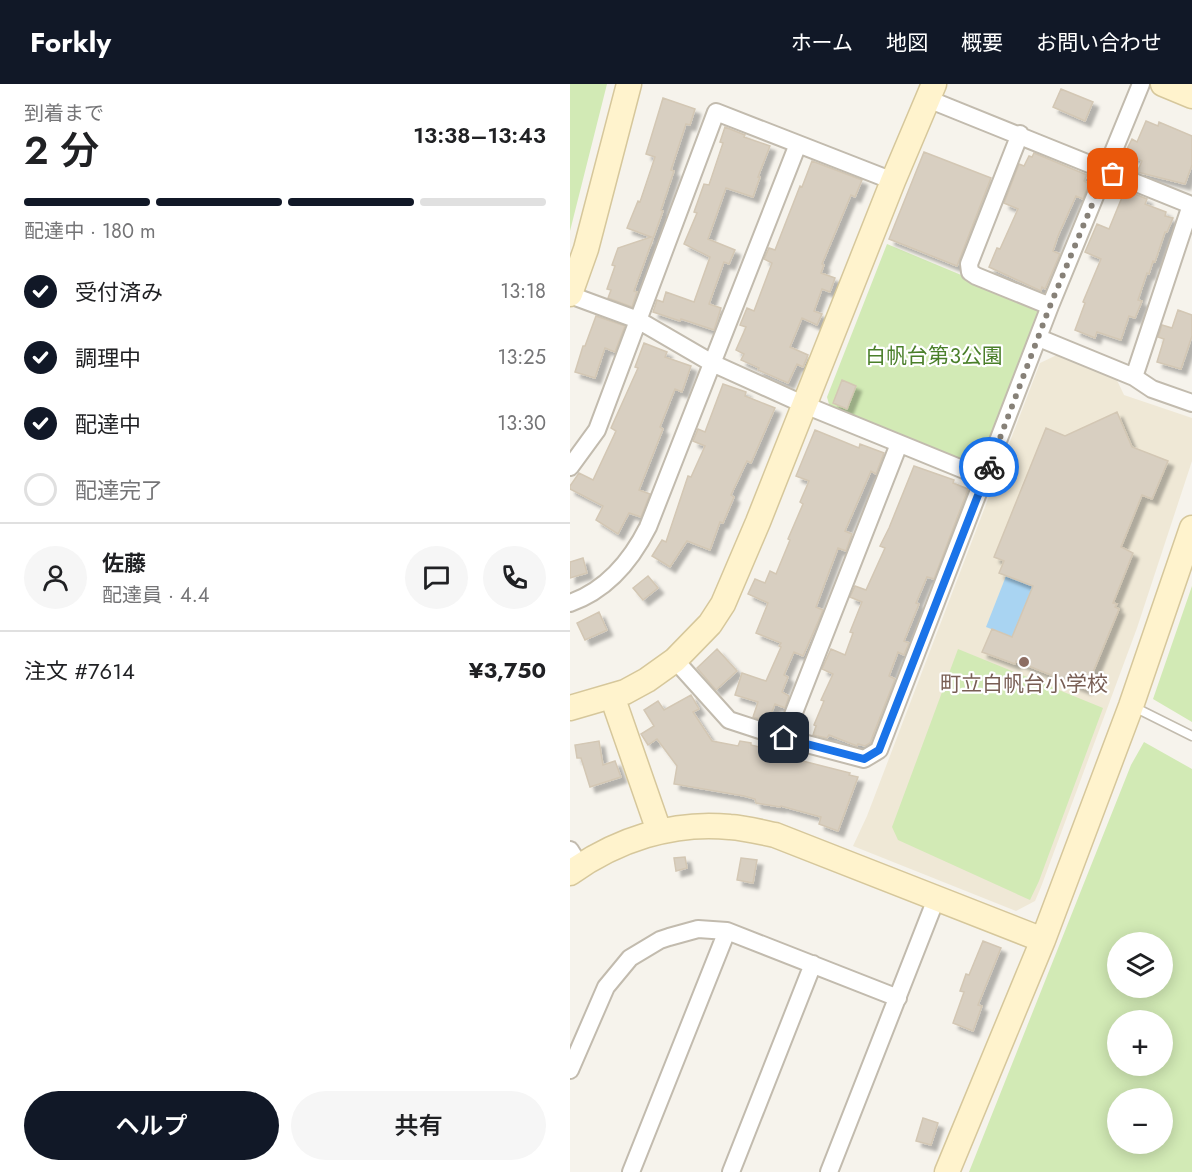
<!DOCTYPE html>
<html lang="ja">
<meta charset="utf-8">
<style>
:root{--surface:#fff;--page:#f6f6f6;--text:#202124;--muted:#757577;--line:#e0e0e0;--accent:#111827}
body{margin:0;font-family:Jost,"Noto Sans JP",sans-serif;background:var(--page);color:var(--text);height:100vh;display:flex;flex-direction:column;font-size:22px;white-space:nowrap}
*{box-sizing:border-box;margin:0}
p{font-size:20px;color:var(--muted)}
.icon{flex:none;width:33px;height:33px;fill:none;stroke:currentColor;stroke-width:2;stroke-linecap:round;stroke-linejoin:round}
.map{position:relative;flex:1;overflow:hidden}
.sheet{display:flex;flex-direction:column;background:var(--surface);width:570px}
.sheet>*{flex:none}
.tools{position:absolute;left:537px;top:848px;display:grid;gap:12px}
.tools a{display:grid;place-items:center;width:66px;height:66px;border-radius:50%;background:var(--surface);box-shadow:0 3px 15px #0003;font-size:30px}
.pin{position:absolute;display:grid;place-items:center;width:51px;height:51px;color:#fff;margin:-26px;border-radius:12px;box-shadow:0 3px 9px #0006}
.courier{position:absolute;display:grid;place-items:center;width:60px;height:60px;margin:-30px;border:4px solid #1a73e8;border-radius:50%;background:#fff;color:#222;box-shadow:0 2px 8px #0007}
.overview em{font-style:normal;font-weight:600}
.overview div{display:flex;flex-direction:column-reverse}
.overview{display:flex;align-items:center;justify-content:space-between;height:102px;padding:0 24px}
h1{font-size:39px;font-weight:600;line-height:45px}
.bar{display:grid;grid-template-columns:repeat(4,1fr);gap:9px 6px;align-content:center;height:72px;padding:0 24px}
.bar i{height:8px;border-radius:4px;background:var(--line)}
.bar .current{background:var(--accent)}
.bar p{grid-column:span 4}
.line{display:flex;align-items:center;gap:15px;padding:0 24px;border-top:2px solid var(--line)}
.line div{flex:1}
.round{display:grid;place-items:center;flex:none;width:63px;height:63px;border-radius:32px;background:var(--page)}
ol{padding:0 24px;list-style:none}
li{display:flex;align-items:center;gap:18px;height:66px}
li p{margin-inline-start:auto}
li .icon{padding:6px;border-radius:50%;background:var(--accent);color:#fff;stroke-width:4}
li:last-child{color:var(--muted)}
li i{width:33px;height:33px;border:3px solid var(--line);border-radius:50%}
.button{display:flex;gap:12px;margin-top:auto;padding:12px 24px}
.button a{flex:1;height:69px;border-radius:36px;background:var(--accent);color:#fff;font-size:24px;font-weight:600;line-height:69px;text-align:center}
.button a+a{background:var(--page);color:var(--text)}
header{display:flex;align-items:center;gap:36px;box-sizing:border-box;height:84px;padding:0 30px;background:var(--accent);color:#fff}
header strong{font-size:28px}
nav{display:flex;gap:33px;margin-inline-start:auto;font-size:21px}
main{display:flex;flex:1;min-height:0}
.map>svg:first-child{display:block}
</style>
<header>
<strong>Forkly</strong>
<nav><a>ホーム</a><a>地図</a><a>概要</a><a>お問い合わせ</a></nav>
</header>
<main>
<section class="sheet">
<div class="overview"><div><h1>2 分</h1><p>到着まで</p></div><em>13:38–13:43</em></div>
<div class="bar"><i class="current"></i><i class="current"></i><i class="current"></i><i></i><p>配達中 · 180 m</p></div>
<ol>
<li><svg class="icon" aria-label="check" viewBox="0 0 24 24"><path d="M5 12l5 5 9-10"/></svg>受付済み<p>13:18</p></li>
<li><svg class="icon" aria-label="check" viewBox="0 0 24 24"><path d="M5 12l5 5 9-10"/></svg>調理中<p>13:25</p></li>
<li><svg class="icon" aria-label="check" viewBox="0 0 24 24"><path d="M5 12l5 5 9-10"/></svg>配達中<p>13:30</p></li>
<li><i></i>配達完了</li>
</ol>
<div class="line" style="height:108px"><a class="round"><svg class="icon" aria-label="person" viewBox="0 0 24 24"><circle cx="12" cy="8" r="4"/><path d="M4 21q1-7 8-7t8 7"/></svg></a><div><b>佐藤</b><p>配達員 · 4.4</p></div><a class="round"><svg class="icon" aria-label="chat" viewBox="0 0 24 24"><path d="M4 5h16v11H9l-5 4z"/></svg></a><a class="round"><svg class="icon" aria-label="phone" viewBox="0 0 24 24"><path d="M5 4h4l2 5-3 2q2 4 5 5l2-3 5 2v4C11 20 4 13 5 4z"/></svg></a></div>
<div class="line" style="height:78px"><div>注文 #7614</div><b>¥3,750</b></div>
<div class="button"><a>ヘルプ</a><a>共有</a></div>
</section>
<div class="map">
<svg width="622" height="1088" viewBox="0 0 622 1088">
<defs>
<filter id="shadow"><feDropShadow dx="5.5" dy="5.5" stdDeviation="1.5" flood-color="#0004"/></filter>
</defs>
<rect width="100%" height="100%" fill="#f6f3ec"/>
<!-- education -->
<path fill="#efe8d6" d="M489,270L545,292L554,311L622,334V377L567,544L471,803L465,817L446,827L283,762L297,732L470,279Z"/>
<!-- green -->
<path fill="#d2eab5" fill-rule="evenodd" d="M0,0H37L0,147Z
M317,160L468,223L472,232L414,381L407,384L260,324L257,313Z
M622,502V638L583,615Z
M388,565L533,624L469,797L460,816L328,756L322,743Z
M574,658L622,685V1088H399L561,681ZM548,858H592V903H548ZM548,936H592V981H548ZM548,1014H592V1059H548Z"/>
<!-- water -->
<path fill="#a9d4f2" d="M436,492L463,503L442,553L416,543Z"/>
<!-- building -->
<path fill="#d8cfc1" stroke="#d3c7b4" stroke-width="1.5" filter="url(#shadow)" d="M491,5L523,18L515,37L483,23Z
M93,14L125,25L120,41L116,40L101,86L104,87L91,126L93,127L64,207L67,208L62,223L38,214L41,206L37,205L45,182L42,181L48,164L81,153L57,144L68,117L70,118L85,73L76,70Z
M576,37L588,42L589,38L622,52V81L615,100L567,88L572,77L555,69L562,55L567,58Z
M155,43L175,51L174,53L200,62L188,93H190L183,113L156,104L138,155L165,166L159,180L154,178L139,220L151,224L144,246L111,235L110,237L83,228L87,216L93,218L96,208L124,218L140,173L114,160L127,129L124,128L134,100L139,101L153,59L150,58Z
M354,68L421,94L387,182L319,155Z
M464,69L517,91L514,97L519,100L513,115L506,112L488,152L483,167L490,170L475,205L472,203L471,207L419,183L427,164L430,165L448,125L434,119L449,80L454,82L459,72L462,73Z
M242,77L292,96L285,113L281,111L252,180L254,181L251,189L265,194L260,208L252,205L244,227L252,230L247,241L232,234L220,263L238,271L233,283L227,280L218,299L188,286L189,284L171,276L174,270L166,266L176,243L170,241L177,224L184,227L202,179L194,175L199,164L205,166L230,102L232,103Z
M555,106L577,115L575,120L596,128L595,132L603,134L597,148H595L585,178L583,177L579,190L577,189L568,216L572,217L565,234L559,232L551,256L527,248L525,254L505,246L515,219L513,218L531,175L515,168L527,140L539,145Z
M608,226L622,231V252L611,285L587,278L594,255L588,253L592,241L602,244Z
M26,232L55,242L45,268L35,264L25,294L5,288L13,262H15Z
M74,259L97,268L95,273L121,282L112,308L105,305L90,343L93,345L69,406L80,410L71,433L59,429L48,450L26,436L33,422L0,405V402L9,389L23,396L46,347L41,344L68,284L65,283Z
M272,296L286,302L277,325L263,319Z
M153,300L176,308L175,312L205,324L181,379L177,377L161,411L164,413L153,439L150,438L140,466L117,457L100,483L82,472L92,456L96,458L118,392L121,393L135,362L123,357L128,345L135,348Z
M547,328L562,363L598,377L582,415L572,411L551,463L563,469L543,519L547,520L545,523L549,525L516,605L446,577L445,580L412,568L422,545L442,553L463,502L429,489L434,477L424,473L476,344L495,352Z
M245,346L289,364L290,360L314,369L306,390L301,387L275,447L282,450L276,467L268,464L246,523L253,526L248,538L233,572L224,568L214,591L218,593L212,608L219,612L215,624L205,620L198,638L183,633L188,618L165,611L172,589L196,597L211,563L209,562L211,559L186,549L198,519L178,510L185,495L195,499L200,487L206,490L220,456L218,455L233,420L230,418L239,397L226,392Z
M344,382L384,396L383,399L398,405L364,495L357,493L346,519L349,520L334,557L339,559L334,571L328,568L319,592L325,595L300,659L295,662L288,660L287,662L259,651L257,654L243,651L246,642L244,641L254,617L251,616L263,590L252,585L261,565L275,571L283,549L280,548L292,518L280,513L285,502L296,506L315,464L310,462L319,444Z
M13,474L17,489L0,494V478Z
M78,492L88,504L73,516L63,504Z
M29,528L37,546L15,556L7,539Z
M147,565L167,587L146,606L127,584Z
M121,611L129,625L123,628L142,657L168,662L170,657L181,659V661L213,669V672L280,689L279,691L288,693L268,747L249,740L251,733L211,722L210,723L186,719L185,715L174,712L104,700L107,682L87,655L78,661L71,650L84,642L74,626L88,617L94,626Z
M29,657L33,681L45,677L51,693L20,703L11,674H7L5,661Z
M115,773L117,784L106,787L104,774Z
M171,774L187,776L183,799L167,796Z
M413,857L431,864L408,921L412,922L403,947L383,939L394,908L390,907L396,890L399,891Z
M353,1034L368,1039L361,1061L346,1057Z"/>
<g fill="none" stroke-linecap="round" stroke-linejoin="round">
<!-- lane casing -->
<g stroke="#c2bbae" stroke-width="11">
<path id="lane" d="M562,622L622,652"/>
</g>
<!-- street casing -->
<g stroke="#c2bbae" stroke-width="20">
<path id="street" d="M358,15L621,121L564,293
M450,50L399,180L400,188L406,192L480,222
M0,211L68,236L142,279L235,321L414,394
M469,254L564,293L582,305L622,319
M0,383L27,346L146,28L323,97
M0,519C37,506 61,477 78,443L228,60
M105,576L159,636L214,654L294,675L309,666L480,222L571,0
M214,654L329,360
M0,766L10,782
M0,986L36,903L60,874L90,856L99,853L128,845L157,847L328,914
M61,1088L157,847
M161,1088L243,880
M259,1088L366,815"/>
</g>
<!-- secondary casing -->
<g stroke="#d6c79b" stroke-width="27">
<path id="secondary" d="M593,0L622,12
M0,210L16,165L59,0
M42,612L89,747
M0,624L55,608L77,596L105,576L140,540L153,520L188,438L323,97L364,0
M0,789C46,756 103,737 160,743C175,744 190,748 205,751L473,856
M377,1088L473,856L561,622L622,444"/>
</g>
<!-- lane -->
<use href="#lane" stroke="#fff" stroke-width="8"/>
<!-- street -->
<use href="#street" stroke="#fff" stroke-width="16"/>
<!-- secondary -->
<use href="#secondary" stroke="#fff3cd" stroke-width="24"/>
</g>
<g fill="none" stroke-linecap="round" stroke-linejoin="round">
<!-- done -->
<path stroke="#878178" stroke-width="6" stroke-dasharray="0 10.8" d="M419,383L480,222L536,87L543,90"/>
<!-- route -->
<path stroke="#1a73e8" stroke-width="8" d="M214,654L294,675L309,666L419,383"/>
</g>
<!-- markers -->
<circle fill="#8d6e63" stroke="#fff" stroke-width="2" cx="454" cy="578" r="6"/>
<g text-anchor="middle" stroke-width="4.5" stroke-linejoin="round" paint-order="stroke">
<!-- park labels -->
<g font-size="21" fill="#4a7f2a" stroke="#fff">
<text x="364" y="279">白帆台第３公園</text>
</g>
<!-- education labels -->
<g font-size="21" fill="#785e54" stroke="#fff">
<text x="454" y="607">町立白帆台小学校</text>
</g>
</g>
</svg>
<div class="tools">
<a><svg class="icon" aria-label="layers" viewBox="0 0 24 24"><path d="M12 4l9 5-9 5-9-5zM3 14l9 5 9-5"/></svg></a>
<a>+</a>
<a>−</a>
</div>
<div class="pin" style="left:543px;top:90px;background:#ea580c"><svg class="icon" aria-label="bag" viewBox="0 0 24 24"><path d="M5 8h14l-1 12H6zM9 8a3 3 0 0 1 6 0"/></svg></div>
<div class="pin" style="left:214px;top:654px;background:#1f2937"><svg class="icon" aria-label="home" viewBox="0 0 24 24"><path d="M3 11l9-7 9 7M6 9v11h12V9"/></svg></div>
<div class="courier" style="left:419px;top:383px"><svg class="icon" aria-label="bike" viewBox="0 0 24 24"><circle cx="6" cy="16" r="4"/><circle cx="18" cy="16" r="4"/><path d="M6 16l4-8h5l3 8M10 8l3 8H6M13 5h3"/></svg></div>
</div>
</main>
